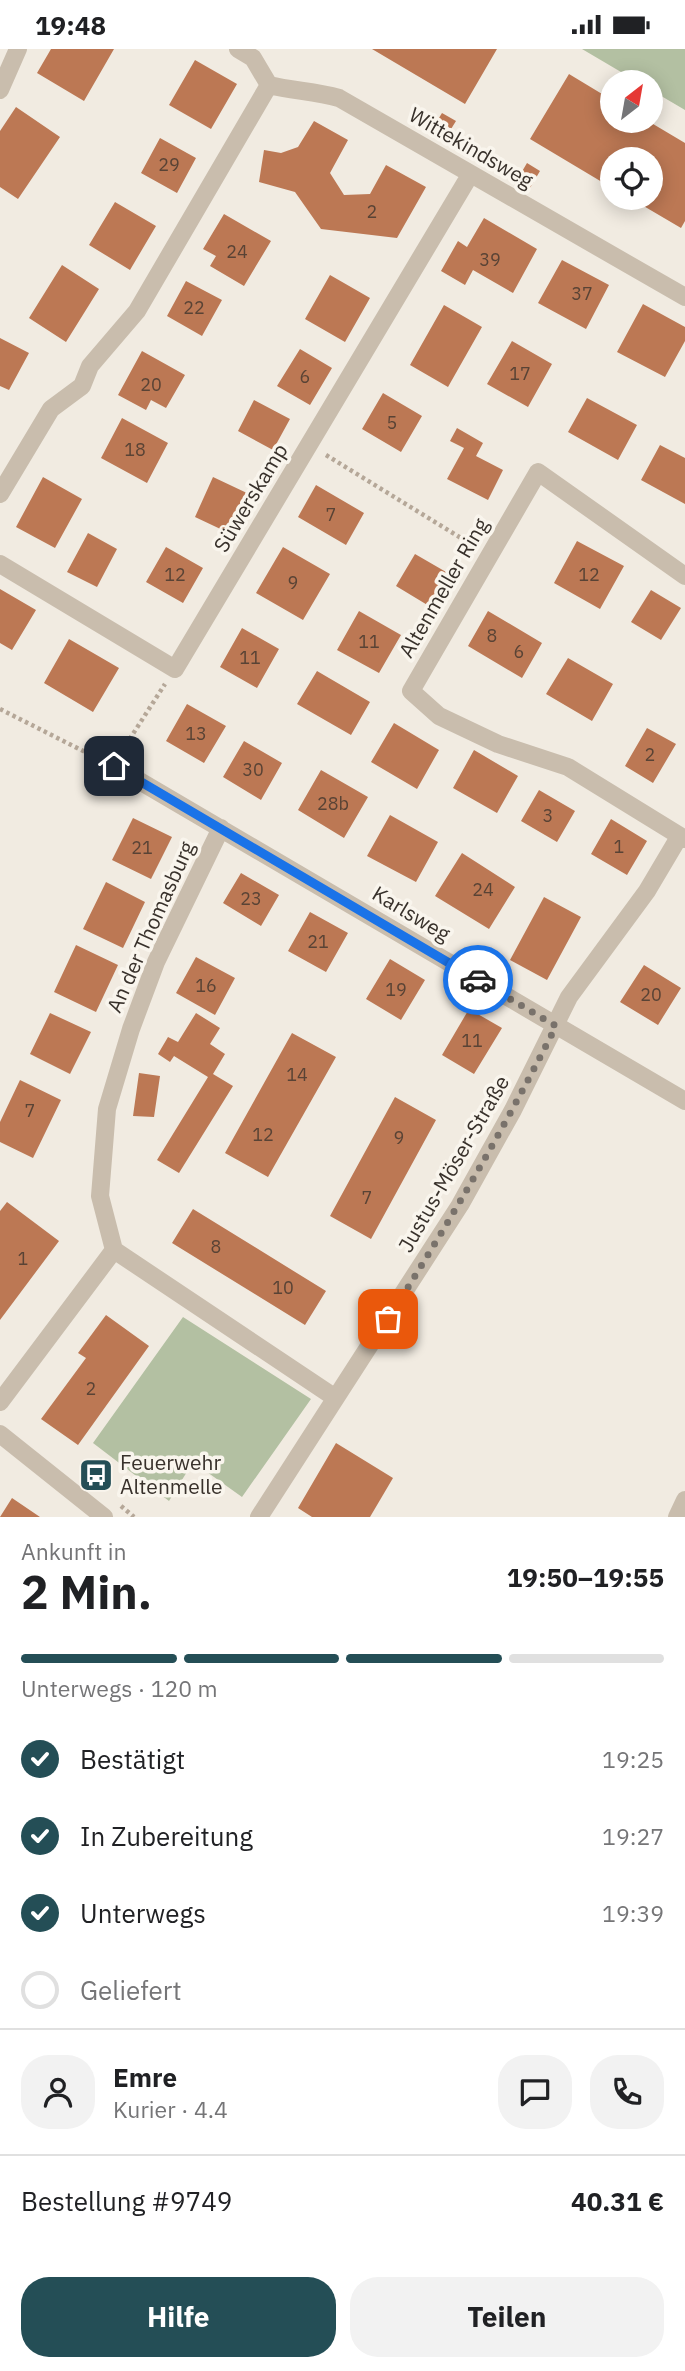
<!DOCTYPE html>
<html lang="de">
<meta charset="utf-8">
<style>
:root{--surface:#fff;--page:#f2f2f2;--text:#202124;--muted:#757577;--line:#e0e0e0;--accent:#244e56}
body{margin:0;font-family:"IBM Plex Sans",sans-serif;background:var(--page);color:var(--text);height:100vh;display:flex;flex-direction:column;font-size:26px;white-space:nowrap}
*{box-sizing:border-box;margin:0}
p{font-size:23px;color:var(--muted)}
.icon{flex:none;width:38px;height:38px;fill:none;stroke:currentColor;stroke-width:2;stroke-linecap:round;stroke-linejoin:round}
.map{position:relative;height:1468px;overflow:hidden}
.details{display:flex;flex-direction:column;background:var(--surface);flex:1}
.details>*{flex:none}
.needle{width:46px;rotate:31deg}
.tools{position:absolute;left:600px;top:21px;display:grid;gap:14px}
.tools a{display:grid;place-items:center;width:63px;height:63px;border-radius:50%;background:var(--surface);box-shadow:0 4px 18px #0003;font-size:35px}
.pin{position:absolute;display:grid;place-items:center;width:60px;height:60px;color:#fff;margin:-30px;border-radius:14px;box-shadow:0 4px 10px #0006}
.courier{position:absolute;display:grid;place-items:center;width:70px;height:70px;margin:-35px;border:5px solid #1a73e8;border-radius:50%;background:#fff;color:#222;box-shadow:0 2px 9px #0007}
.head em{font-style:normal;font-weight:800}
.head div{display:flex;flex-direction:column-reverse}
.head{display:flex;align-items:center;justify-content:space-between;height:119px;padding:0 21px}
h1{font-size:46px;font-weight:800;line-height:52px}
.bar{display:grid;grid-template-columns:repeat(4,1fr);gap:10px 7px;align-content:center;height:84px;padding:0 21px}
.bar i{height:9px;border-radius:5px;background:var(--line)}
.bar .active{background:var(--accent)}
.bar p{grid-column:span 4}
.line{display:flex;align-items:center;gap:18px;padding:0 21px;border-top:2px solid var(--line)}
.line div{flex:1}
.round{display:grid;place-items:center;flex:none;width:74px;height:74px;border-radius:28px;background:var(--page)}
ol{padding:0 21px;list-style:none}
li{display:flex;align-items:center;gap:21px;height:77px}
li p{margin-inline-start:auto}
li .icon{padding:7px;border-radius:50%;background:var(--accent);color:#fff;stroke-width:4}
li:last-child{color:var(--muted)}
li i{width:38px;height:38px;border:4px solid var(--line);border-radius:50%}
.action{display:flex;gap:14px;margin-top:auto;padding:14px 21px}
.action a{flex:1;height:80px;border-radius:28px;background:var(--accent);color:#fff;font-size:28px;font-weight:800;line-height:80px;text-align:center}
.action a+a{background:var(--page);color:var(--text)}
.status{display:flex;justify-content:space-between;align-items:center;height:49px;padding:0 35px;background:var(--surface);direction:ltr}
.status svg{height:19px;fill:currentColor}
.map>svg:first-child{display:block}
</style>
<div class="status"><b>19:48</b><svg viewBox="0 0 49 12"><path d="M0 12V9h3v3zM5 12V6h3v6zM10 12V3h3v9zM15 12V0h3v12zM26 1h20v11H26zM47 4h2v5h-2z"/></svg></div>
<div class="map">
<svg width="685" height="1468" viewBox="0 0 685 1468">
<rect width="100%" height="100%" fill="#f1ebe1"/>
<!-- green -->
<path fill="#b3c0a2" d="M582,0H685V61L651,41V33H638Z
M183,1268L311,1350L242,1448L193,1413L169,1452L93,1394Z"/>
<!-- building -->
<path fill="#bc7854" d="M51,0H114L84,52L37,24Z
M372,0H497L465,55Z
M195,11L237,35L211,80L169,56Z
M569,25L612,51V72H648L685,94V172L681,179L630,149H651V110H612V139L530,90Z
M16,58L60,88L18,150L0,138V82Z
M442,64L456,72L443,93L429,85Z
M314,72L348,91L330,124L344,146L370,145L386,116L426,138L397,189L321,180L295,143L259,133L264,101L281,104L298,98Z
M160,89L196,109L177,144L141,124Z
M527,114L540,122L527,144L514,136Z
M115,153L156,177L130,221L89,196Z
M224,165L271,192L244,237L210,217L216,207L203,200Z
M484,169L537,200L513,244L473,221L465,236L441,222L458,192L467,198Z
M562,211L609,236L586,280L538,254Z
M62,216L99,240L66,293L29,269Z
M330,226L370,249L345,293L305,270Z
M186,232L222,251L202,287L167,267Z
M643,255L685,278V292L665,328L617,303Z
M444,256L482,278L448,338L410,316Z
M0,289L29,304L9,341L0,337Z
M512,292L552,315L528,358L487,335Z
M300,300L332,319L310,356L277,337Z
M142,302L185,326L166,359L151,351L146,361L118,346Z
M383,344L422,367L401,403L362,380Z
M587,349L637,376L618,411L568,383Z
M254,351L290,370L273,401L238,382Z
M122,369L168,394L147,434L101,409Z
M457,379L483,394L476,407L503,421L488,451L447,430L464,399L450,392Z
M660,396L685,409V455L641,431Z
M43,428L82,450L55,499L16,478Z
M213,428L249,445L231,485L195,468Z
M316,436L364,464L346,496L298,468Z
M88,484L117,500L97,538L67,523Z
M577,492L624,517L600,560L554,534Z
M166,498L203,519L183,554L146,533Z
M283,498L330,525L303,571L256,544Z
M415,505L453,527L434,560L396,537Z
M0,540L36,561L12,601L0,594Z
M651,541L681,559L661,591L631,573Z
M359,562L401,586L379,624L337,601Z
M488,562L542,594L522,629L468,597Z
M242,579L279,600L257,639L220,618Z
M69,590L119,619L93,663L44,634Z
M568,609L613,635L592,672L546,645Z
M317,622L370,653L351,686L297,655Z
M187,655L226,677L204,714L166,692Z
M394,674L439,701L417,740L371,713Z
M647,679L676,695L653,734L625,717Z
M244,692L282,714L261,751L223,728Z
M474,701L518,727L497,764L453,739Z
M321,721L368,748L344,789L298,761Z
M539,741L575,762L557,793L521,772Z
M390,766L438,793L416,833L367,807Z
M133,769L172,788L151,830L112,811Z
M611,770L647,792L627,826L591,805Z
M462,804L515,838L489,880L435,847Z
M241,824L279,846L261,877L223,854Z
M106,833L145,853L123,899L83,880Z
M544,848L581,868L547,931L510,911Z
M310,863L348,884L326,923L288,902Z
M76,896L118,916L96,963L54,943Z
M196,908L235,929L215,966L176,944Z
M390,910L425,931L401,971L366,950Z
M644,916L681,939L658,976L620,953Z
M469,960L502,979L474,1025L442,1006Z
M50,964L91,983L70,1025L30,1005Z
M196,964L220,979L210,995L225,1005L213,1025L233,1037L179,1124L157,1111L208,1028L174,1007L170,1013L158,1005L168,988L178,993Z
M292,984L336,1008L268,1128L225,1104Z
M139,1024L160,1027L154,1068L133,1067Z
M20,1031L61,1051L33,1109L0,1093V1073Z
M395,1048L436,1071L371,1190L330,1167Z
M7,1153L59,1192L0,1271V1162Z
M193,1160L326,1242L305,1276L172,1194Z
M106,1266L149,1297L78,1396L41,1370L86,1309L78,1304Z
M336,1394L393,1429L370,1468H312L298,1459Z
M12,1449L40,1468H0Z"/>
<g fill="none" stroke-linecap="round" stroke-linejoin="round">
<!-- path -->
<path stroke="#b5a798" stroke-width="4.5" stroke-dasharray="3.5 3.5" stroke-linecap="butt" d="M326,406L474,497
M0,660L97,709
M122,702L165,635
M121,1457L134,1468"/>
<!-- minor -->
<path stroke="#c9bdad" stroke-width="18" d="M238,0L253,9L269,36C293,42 315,42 339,49L685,248
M0,41L18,0
M0,445L51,360L82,337L90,317L137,262L269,36
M0,515L175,620L470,126
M685,527L538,423L411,642L439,667L498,695L568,718L685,790
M114,717L685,1052
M114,1201L334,1348
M0,1353L114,1201L100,1147L107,1060L131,980L156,913L221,779
M0,1385L104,1468
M259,1468L460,1156L513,1061L569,948L647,842L679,788
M677,1468L685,1451"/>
</g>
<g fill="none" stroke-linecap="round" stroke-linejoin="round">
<!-- done -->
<path stroke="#79726b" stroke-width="7" stroke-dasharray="0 12.6" d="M388,1270C449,1174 505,1078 556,977L478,931"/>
<!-- route -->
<path stroke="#1a73e8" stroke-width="9" d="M114,717L478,931"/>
</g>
<!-- icons -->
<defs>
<g id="bus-square" transform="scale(1.75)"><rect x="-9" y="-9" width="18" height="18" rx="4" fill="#244e56" stroke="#f9f5ed"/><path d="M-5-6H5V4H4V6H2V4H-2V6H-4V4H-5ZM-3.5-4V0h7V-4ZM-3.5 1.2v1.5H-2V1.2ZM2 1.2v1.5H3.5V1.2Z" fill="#fff"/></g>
</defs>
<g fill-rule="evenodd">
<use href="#bus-square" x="96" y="1426"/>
</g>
<g text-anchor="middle" stroke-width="7" stroke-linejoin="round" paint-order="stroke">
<!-- number labels -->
<g font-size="18" fill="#594335">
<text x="169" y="122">29</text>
<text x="372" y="169">2</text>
<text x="237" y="209">24</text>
<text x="490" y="217">39</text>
<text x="582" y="251">37</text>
<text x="194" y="265">22</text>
<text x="520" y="331">17</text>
<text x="305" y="334">6</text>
<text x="151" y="342">20</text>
<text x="392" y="380">5</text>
<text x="135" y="407">18</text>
<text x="331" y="472">7</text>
<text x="175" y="532">12</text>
<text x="589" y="532">12</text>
<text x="293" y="540">9</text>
<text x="492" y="593">8</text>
<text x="369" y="599">11</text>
<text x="519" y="609">6</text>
<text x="250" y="615">11</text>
<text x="196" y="691">13</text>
<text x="650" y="712">2</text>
<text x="253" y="727">30</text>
<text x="333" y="761">28b</text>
<text x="548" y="773">3</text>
<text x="619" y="804">1</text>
<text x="142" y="805">21</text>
<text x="483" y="847">24</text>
<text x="251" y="856">23</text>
<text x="318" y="899">21</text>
<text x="206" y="943">16</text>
<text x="396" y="947">19</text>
<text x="651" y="952">20</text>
<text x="472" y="998">11</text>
<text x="297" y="1032">14</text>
<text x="30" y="1068">7</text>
<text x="263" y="1092">12</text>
<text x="399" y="1095">9</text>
<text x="367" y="1155">7</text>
<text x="216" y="1204">8</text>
<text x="23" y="1216">1</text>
<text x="283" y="1245">10</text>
<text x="91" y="1346">2</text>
</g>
<!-- street labels -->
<g font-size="21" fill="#38312b" stroke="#f9f5ed">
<text transform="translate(471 99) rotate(30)" y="7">Wittekindsweg</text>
<text transform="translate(251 449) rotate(-59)" y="7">Süwerskamp</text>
<text transform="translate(444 539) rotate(-60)" y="7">Altenmeller Ring</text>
<text transform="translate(411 865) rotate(31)" y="7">Karlsweg</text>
<text transform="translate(151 878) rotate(-66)" y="7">An der Thomasburg</text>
<text transform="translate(454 1115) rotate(-60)" y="7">Justus-Möser-Straße</text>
</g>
<!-- poi labels -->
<g font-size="21" fill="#38312b" stroke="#f9f5ed" text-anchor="start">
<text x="120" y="1421">Feuerwehr<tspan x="120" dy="24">Altenmelle</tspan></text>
</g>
</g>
</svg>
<div class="tools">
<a><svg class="needle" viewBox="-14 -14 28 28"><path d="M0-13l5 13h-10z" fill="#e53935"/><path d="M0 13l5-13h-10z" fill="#757577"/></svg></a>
<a><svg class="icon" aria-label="locate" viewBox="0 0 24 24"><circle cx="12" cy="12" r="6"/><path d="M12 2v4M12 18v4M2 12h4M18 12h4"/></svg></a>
</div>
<div class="pin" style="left:388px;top:1270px;background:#ea580c"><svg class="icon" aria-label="bag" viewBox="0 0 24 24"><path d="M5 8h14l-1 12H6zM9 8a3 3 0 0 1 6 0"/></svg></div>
<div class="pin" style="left:114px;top:717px;background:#1f2937"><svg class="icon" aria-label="home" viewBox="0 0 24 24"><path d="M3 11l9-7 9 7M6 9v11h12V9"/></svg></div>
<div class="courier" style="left:478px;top:931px"><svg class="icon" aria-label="car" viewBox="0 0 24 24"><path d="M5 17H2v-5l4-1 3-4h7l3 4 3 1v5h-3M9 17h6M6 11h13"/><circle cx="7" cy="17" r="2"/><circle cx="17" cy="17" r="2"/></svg></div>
</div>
<section class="details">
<div class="head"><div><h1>2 Min.</h1><p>Ankunft in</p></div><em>19:50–19:55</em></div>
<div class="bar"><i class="active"></i><i class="active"></i><i class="active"></i><i></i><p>Unterwegs · 120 m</p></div>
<ol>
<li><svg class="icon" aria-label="check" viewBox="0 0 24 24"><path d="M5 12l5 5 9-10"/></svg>Bestätigt<p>19:25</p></li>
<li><svg class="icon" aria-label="check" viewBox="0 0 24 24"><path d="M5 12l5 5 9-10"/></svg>In Zubereitung<p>19:27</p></li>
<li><svg class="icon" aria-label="check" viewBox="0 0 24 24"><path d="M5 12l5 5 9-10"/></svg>Unterwegs<p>19:39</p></li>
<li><i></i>Geliefert</li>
</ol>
<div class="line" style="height:126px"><a class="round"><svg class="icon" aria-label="person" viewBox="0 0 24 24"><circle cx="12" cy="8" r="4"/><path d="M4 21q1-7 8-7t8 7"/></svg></a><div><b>Emre</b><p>Kurier · 4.4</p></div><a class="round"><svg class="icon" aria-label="chat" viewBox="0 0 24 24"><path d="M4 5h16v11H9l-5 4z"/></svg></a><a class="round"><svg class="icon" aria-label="phone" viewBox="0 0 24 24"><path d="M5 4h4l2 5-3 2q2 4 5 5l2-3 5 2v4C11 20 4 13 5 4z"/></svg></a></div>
<div class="line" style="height:91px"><div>Bestellung #9749</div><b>40.31 €</b></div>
<div class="action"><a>Hilfe</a><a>Teilen</a></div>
</section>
